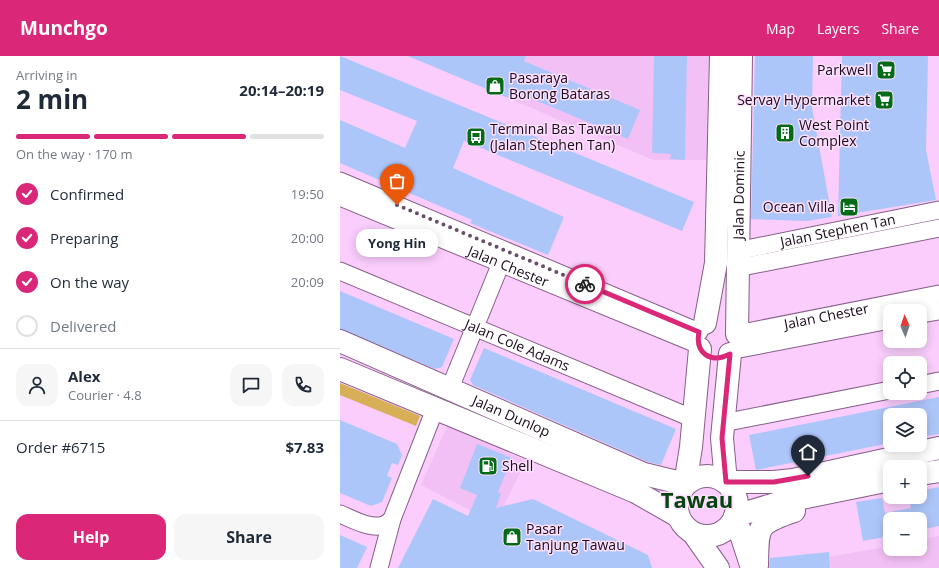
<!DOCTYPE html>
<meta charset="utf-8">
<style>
:root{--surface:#fff;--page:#f6f6f7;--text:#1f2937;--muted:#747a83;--line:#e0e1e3;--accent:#db2777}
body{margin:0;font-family:"Open Sans",sans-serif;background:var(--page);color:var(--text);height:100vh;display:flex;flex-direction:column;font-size:15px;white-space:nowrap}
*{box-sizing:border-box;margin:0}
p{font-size:13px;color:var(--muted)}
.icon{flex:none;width:22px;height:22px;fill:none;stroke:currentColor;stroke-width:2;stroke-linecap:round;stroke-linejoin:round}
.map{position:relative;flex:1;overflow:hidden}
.sheet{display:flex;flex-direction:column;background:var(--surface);width:340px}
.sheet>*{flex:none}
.needle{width:26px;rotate:358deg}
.controls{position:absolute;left:543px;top:248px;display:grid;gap:8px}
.controls a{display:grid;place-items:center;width:44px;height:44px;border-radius:8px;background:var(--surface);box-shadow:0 2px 10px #0003;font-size:20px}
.pin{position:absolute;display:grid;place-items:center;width:34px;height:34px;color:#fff;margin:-41px -17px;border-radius:50% 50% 50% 0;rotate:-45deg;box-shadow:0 0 4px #0007}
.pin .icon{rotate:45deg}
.courier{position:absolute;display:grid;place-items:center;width:40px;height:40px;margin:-20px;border:3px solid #db2777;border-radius:50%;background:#fff;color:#222;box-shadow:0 1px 5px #0007}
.bubble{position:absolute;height:28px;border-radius:12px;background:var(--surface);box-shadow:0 2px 10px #0003;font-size:13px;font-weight:700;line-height:28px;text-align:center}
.headline em{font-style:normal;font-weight:700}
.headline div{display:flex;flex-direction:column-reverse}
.headline{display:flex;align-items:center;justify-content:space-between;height:68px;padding:0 16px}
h1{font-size:26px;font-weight:700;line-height:30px}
.bar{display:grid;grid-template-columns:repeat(4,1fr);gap:6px 4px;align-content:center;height:48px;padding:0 16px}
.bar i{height:5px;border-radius:3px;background:var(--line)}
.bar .active{background:var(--accent)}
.bar p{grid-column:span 4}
.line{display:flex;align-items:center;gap:10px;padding:0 16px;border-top:1px solid var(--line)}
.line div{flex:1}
.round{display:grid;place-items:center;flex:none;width:42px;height:42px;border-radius:12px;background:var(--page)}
ol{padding:0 16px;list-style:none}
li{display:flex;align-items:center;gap:12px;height:44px}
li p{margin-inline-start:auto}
li .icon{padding:4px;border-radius:50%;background:var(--accent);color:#fff;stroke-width:4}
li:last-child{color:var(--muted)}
li i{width:22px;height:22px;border:2px solid var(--line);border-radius:50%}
.cta{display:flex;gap:8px;margin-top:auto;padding:8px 16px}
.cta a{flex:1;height:46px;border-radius:12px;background:var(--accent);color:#fff;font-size:16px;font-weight:700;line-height:46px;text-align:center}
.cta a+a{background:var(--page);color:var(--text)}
header{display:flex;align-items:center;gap:24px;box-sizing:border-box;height:56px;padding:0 20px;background:var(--accent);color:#fff}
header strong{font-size:19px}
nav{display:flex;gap:22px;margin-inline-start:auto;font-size:14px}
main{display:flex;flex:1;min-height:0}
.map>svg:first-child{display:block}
</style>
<header>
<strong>Munchgo</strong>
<nav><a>Map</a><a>Layers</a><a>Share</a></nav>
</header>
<main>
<section class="sheet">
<div class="headline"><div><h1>2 min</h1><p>Arriving in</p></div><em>20:14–20:19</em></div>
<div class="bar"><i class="active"></i><i class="active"></i><i class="active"></i><i></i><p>On the way · 170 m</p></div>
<ol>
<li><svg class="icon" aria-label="check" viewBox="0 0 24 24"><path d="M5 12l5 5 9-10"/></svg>Confirmed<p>19:50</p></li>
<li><svg class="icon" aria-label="check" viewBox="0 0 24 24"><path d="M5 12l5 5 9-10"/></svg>Preparing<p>20:00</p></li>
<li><svg class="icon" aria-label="check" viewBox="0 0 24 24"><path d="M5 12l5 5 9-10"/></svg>On the way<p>20:09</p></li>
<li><i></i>Delivered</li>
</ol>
<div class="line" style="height:72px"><a class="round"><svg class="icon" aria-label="person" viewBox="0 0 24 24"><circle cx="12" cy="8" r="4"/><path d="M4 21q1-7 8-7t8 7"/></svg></a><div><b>Alex</b><p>Courier · 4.8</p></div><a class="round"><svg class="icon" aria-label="chat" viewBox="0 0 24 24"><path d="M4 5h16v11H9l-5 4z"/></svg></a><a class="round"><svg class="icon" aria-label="phone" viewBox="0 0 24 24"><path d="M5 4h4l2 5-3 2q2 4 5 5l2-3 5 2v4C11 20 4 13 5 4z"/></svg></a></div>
<div class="line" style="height:52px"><div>Order #6715</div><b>$7.83</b></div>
<div class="cta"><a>Help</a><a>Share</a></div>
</section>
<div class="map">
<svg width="599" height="512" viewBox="0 0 599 512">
<rect width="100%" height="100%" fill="#facdfc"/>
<!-- built -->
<path fill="#f3c0f6" d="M186,0H371L369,104H313L168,42Z
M107,370L186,405L155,467L81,429Z
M599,480V512H491L489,501L550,490V493H580V484Z"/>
<!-- green -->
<path fill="#d7af56" d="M0,327L80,360L76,370L0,339Z"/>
<!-- building -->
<path fill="#adc6fa" d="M0,0L354,146L342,175L124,85L113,112L224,161L208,199L130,167L132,164L0,107V64L65,92L77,65L0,34Z
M68,0H186L184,5L300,54L288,83L171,34L168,42Z
M314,0H347L345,104L330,103L331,98L312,97Z
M415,0H473L472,52L492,161L467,165L411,163Z
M502,0H588L586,94L596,144L498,160Z
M0,235L114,283L102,311L95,313L0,273Z
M144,292L336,373L321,409L308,406L133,329L130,324Z
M599,341V378L580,381V359H550V387L416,414L409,379Z
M0,364L57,388L62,399L58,409L52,407L47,420L52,422L42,446L31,450L0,437Z
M137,388L172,402L158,436L161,438L156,452L193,443L308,499L312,512H58L93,443L128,460L137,439L120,432Z
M599,431V470L580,474V463H550V480L523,485L516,446L542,442L545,457L571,452L569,441H580V435Z
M0,479L27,491L17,512H0Z
M489,496L490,512H429L430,502Z"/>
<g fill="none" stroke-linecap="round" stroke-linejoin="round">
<!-- street casing -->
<g stroke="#865e88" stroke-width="19">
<g id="street">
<path d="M0,125L359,276"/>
<path id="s1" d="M0,141L359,289"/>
<path id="s2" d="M397,195L599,154"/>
<path d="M397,212L599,172"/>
<path id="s3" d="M0,215L354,363"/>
<path d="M580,258L599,255"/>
<path id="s4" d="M397,278L599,238"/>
<path d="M394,294L550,264"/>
<path d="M580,329L599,325"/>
<path d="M110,332L161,207"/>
<path d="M383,367L550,334"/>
<path d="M0,458C15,464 39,479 52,463"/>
<path d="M39,512L52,463L95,353"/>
</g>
</g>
<!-- secondary casing -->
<g stroke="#865e88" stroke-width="24">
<g id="secondary">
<path d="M365,267L376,207L381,0"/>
<path id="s5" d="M397,278L401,0"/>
<path id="s6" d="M0,285L304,418L345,428L351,391L360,293"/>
<path d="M390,298L382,382L386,426H434L453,424L599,392"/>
<path d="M0,313L296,436L338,460"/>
<path d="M580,418L599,415"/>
<circle cx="367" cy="450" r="30"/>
<path d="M354,478L378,512"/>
<path d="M417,509C418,471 415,468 454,455"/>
<path d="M412,512L395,460L442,446L550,424"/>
</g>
</g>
<!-- street -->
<use href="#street" stroke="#fff" stroke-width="17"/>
<!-- secondary -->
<use href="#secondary" stroke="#fff" stroke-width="22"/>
</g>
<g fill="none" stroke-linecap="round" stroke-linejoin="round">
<!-- done -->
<path stroke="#684e69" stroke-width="4" stroke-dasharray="0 7.2" d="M57,149L245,228"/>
<!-- route -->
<path stroke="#db2777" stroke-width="5" d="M245,228L359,276C355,297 370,308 390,298L382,382L386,426H434L468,420"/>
</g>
<!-- icons -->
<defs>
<g id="supermarket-square" transform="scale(1)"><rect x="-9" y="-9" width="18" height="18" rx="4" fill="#036a18" stroke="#fde1fe"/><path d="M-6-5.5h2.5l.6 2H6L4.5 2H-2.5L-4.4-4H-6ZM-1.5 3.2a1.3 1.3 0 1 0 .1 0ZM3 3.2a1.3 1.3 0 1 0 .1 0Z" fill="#fff"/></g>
<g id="shop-square" transform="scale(1)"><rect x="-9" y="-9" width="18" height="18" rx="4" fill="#036a18" stroke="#fde1fe"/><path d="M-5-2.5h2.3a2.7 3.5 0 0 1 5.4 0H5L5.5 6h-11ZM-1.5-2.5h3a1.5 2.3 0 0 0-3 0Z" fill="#fff"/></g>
<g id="building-square" transform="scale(1)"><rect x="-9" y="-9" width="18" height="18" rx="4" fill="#036a18" stroke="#fde1fe"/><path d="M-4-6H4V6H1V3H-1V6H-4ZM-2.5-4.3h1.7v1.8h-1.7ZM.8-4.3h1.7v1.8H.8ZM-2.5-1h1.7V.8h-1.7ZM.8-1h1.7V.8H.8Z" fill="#fff"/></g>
<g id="bus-square" transform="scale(1)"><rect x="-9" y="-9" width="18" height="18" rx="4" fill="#036a18" stroke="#fde1fe"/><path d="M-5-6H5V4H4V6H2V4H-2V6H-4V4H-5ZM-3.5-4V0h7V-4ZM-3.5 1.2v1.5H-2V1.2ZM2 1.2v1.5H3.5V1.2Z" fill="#fff"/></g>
<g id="hotel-square" transform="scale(1)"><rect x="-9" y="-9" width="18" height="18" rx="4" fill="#036a18" stroke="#fde1fe"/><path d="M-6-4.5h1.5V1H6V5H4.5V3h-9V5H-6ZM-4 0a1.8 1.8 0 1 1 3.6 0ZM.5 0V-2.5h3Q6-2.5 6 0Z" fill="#fff"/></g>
<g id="fuel-square" transform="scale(1)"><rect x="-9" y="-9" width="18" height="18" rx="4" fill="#036a18" stroke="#fde1fe"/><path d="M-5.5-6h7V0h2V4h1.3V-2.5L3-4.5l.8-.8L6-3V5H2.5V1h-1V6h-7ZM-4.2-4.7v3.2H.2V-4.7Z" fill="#fff"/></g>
</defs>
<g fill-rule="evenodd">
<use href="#supermarket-square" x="546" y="14"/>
<use href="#shop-square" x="155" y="30"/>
<use href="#supermarket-square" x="544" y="44"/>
<use href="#building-square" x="445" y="77"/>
<use href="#bus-square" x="136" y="81"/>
<use href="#hotel-square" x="509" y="151"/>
<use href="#fuel-square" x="148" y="410"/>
<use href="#shop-square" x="172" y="481"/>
</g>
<g text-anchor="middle" stroke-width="3" stroke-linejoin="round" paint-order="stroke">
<!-- poi labels -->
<g font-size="14" fill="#19091a" stroke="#fde1fe" text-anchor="start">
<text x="532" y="19" text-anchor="end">Parkwell</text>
<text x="169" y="27">Pasaraya<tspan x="169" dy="16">Borong Bataras</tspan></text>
<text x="530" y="49" text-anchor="end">Servay Hypermarket</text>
<text x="459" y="74">West Point<tspan x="459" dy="16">Complex</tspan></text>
<text x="150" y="78">Terminal Bas Tawau<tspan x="150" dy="16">(Jalan Stephen Tan)</tspan></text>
<text x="495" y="156" text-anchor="end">Ocean Villa</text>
<text x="162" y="415">Shell</text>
<text x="186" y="478">Pasar<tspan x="186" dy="16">Tanjung Tawau</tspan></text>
</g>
<!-- street labels -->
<g font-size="14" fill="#19091a" stroke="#fde1fe">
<text dy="5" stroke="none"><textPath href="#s5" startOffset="139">Jalan Dominic</textPath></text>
<text dy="5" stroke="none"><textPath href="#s2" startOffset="103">Jalan Stephen Tan</textPath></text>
<text dy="5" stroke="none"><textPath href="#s1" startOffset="182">Jalan Chester</textPath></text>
<text dy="5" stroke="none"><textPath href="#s4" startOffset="91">Jalan Chester</textPath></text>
<text dy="5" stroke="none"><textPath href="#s3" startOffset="192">Jalan Cole Adams</textPath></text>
<text dy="5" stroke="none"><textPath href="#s6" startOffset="187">Jalan Dunlop</textPath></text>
</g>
<!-- town labels -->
<g font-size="22" font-weight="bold" fill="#07430f" stroke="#fde1fe">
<text x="357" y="452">Tawau</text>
</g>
</g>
</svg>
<div class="controls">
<a><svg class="needle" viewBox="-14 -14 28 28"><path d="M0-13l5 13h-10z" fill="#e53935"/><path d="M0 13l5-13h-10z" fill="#747a83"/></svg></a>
<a><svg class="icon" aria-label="locate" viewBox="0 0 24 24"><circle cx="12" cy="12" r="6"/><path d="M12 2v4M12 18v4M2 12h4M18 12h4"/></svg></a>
<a><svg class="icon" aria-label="layers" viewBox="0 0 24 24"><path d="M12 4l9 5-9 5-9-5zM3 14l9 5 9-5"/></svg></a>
<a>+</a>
<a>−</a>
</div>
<div class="pin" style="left:57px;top:149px;background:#ea580c"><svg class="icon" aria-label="bag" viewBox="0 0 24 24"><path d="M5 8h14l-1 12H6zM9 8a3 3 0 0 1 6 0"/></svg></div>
<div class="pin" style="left:468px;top:420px;background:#1f2937"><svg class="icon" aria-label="home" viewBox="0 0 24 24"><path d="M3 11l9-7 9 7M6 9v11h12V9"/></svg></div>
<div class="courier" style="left:245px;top:228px"><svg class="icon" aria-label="bike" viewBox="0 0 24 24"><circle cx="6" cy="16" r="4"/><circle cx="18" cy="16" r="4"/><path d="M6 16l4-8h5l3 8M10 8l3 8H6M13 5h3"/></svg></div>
<div class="bubble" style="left:16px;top:173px;width:82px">Yong Hin</div>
</div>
</main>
